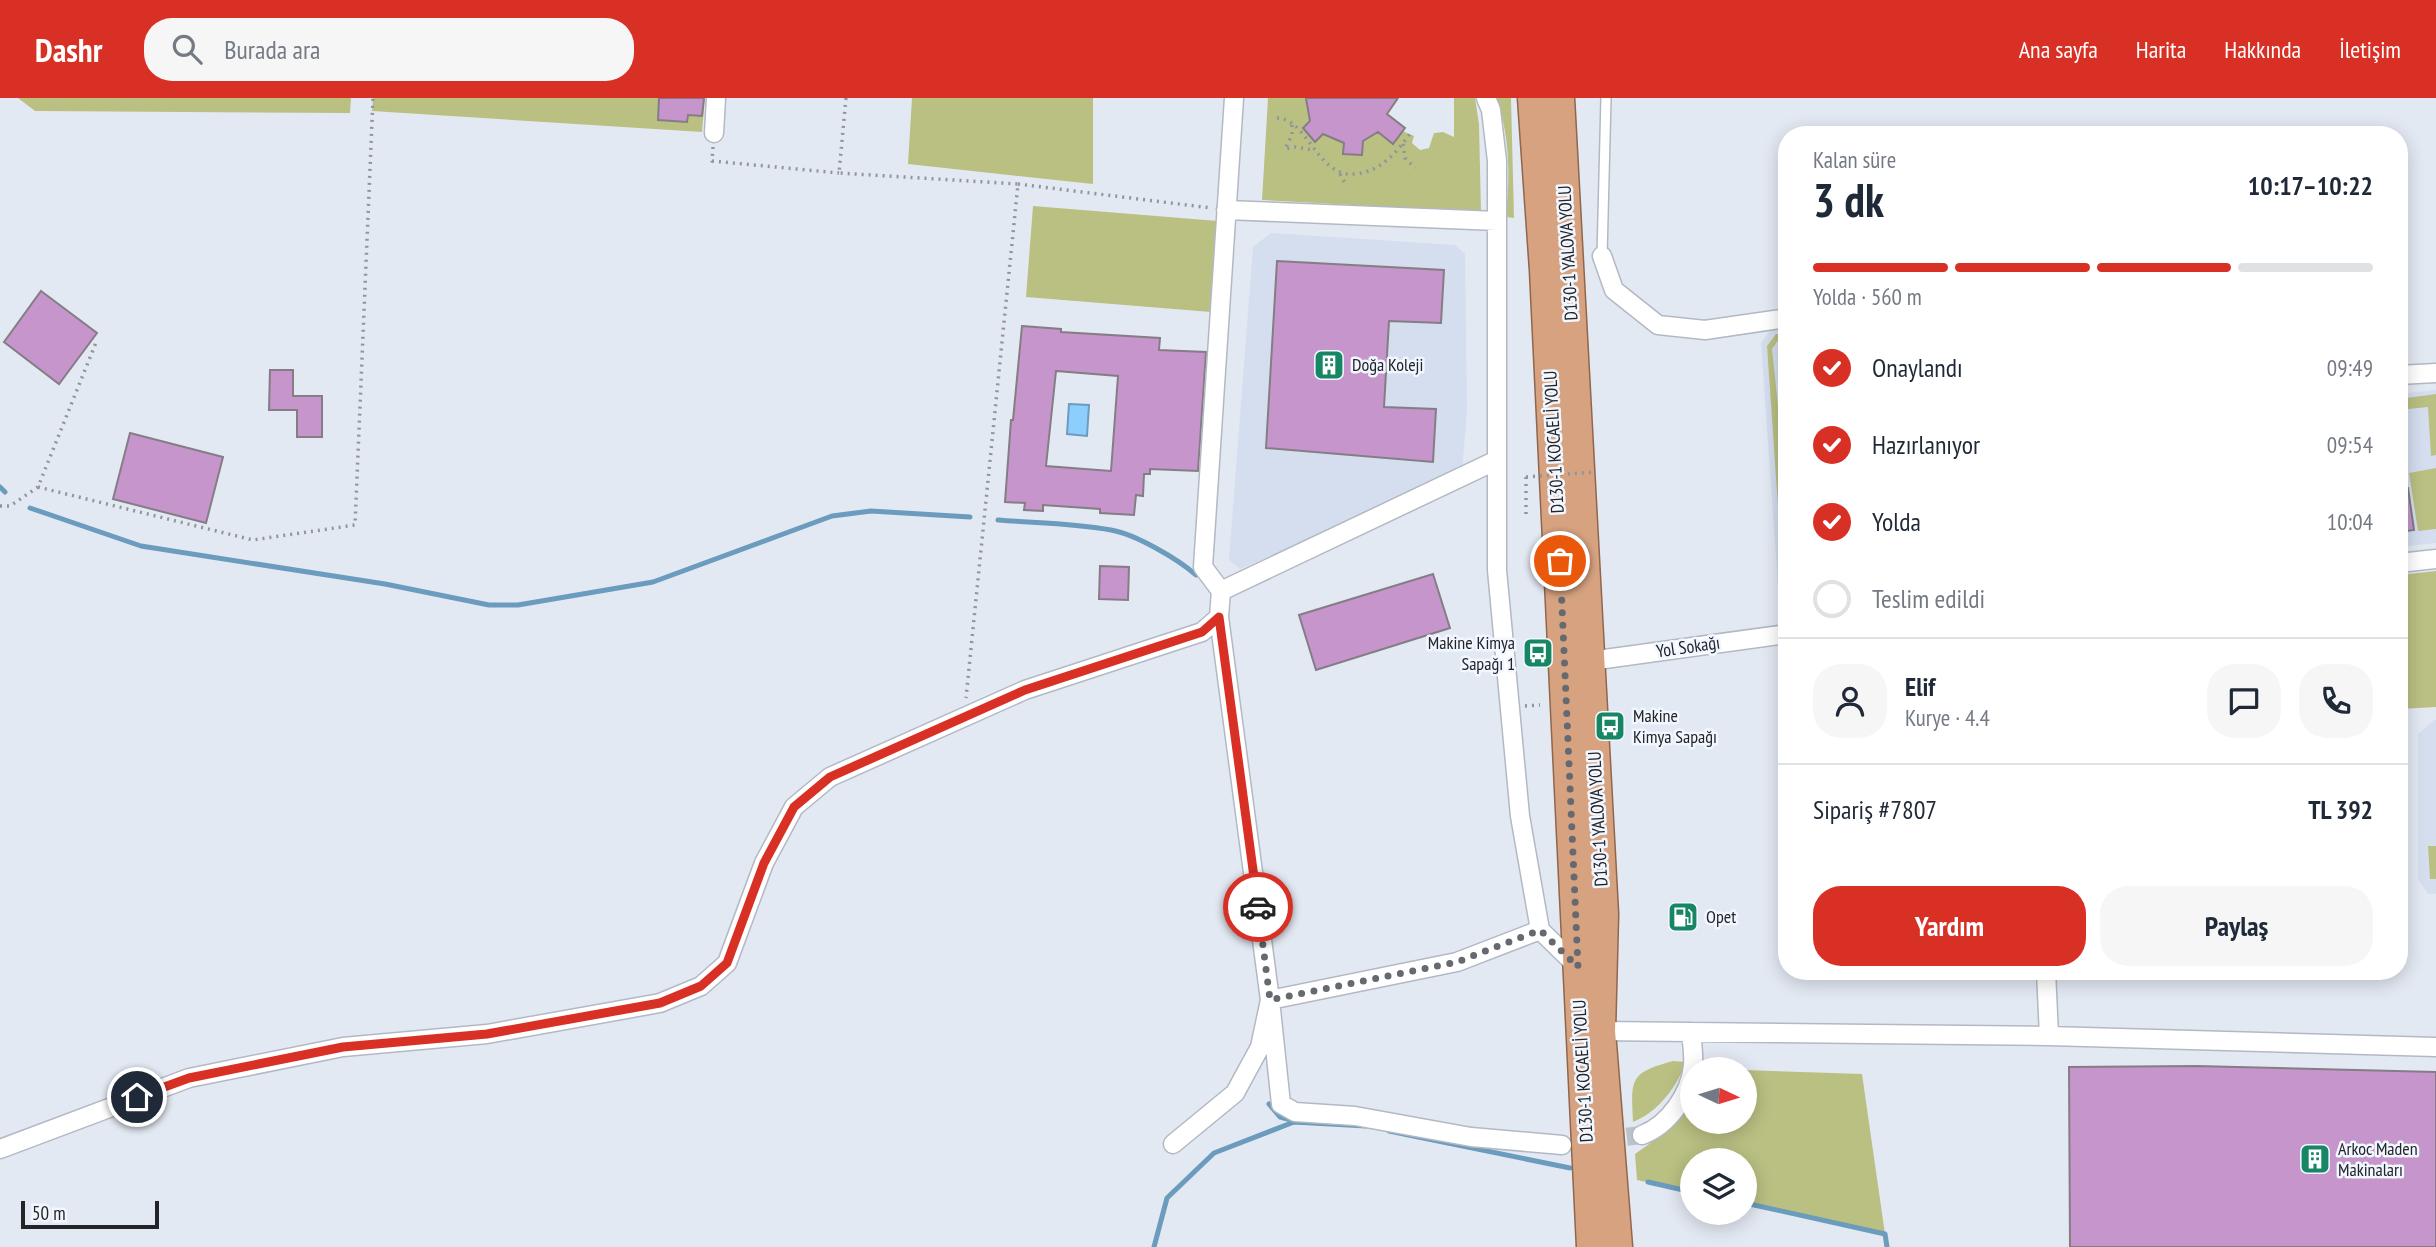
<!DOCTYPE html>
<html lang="tr">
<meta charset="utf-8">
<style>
:root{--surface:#fff;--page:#f6f6f7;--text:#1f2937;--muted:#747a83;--line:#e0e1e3;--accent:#d93025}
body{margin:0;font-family:"PT Sans Narrow",sans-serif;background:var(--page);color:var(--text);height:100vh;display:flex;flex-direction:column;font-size:26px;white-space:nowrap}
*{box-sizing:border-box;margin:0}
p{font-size:23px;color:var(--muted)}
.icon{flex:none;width:38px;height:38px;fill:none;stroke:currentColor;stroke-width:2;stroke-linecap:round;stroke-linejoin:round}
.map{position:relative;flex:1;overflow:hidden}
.sheet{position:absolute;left:1778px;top:28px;width:630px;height:854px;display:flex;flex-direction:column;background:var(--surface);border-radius:28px;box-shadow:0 4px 18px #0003}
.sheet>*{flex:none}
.needle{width:46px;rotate:94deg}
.tools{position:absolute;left:1680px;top:959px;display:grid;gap:14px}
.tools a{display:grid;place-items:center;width:77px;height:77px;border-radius:50%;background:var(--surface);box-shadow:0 4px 18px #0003;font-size:35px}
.scale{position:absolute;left:21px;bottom:18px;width:138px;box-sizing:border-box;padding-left:7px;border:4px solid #222428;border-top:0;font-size:19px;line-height:24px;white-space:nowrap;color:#222428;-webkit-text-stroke:5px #f1f6ff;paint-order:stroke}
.pin{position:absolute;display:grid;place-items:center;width:60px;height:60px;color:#fff;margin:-30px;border:4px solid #fff;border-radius:50%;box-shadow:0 2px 7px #0007}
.courier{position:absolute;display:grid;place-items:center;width:70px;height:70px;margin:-35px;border:5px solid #d93025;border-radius:50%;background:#fff;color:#222;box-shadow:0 2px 9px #0007}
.headline em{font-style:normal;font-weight:600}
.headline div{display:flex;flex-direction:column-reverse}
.headline{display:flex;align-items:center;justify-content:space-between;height:119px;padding:0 35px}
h1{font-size:46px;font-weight:600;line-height:52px}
.bar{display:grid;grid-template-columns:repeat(4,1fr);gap:10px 7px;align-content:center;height:84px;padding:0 35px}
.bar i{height:9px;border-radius:5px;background:var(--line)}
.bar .selected{background:var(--accent)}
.bar p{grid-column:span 4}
.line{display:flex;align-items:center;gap:18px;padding:0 35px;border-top:2px solid var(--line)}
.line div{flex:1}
.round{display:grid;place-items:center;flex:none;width:74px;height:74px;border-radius:28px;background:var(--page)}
ol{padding:0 35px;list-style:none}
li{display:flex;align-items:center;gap:21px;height:77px}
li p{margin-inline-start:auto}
li .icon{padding:7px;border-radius:50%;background:var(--accent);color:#fff;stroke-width:4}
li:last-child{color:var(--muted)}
li i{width:38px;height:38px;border:4px solid var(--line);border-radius:50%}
.primary-button{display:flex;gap:14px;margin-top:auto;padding:14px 35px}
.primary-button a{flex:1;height:80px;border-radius:28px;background:var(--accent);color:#fff;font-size:28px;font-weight:600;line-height:80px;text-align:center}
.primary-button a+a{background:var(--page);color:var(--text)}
header{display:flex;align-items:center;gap:42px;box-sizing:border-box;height:98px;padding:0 35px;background:var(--accent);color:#fff}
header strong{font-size:33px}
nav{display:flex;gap:38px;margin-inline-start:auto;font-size:24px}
.search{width:490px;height:63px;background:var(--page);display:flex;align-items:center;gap:18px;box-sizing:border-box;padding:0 24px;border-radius:28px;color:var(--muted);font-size:26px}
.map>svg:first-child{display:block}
</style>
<header>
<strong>Dashr</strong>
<div class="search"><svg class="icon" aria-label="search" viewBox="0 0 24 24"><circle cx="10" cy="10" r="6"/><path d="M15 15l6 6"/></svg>Burada ara</div>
<nav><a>Ana sayfa</a><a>Harita</a><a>Hakkında</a><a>İletişim</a></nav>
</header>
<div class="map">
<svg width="2436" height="1149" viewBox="0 0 2436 1149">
<rect width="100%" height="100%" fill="#e3e9f3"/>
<!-- built -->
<path fill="#d4deef" d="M1271,135L1455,147L1465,156L1467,314L1462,373L1460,377L1240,471L1229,462L1253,149Z
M1771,231H1787V515L1780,516L1761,245Z
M2436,292V445L2399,449V296Z
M2434,622H2436V796H2428L2418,781V636Z"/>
<!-- green -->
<path fill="#bac082" d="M18,0H351L350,15L35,13Z
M373,0H705L702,34L372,13Z
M912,0H1093V86L908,66Z
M1268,0H1378L1391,28L1414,38L1412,45L1420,52L1429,50L1434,35L1443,34L1454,39V0H1475L1479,26L1481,114L1262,102Z
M1497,0H1511L1514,120L1506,119C1510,76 1510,42 1497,0Z
M1033,108L1218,123L1211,214L1026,199Z
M1776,236H1787V240L1779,241L1772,251L1787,394V510H1785L1767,248Z
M2436,296V357L2431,358L2428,309L2399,312V301Z
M2436,370V431L2418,433L2409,375Z
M2436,473V609L2399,611V477Z
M2428,748H2436V781H2430Z
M1673,963L1686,964C1677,989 1657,1015 1633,1024C1631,981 1629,975 1673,963Z
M1745,972L1862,976L1885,1136L1745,1105V1062H1692V1094L1637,1082L1635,1056C1658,1040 1680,1024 1692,998V1024H1745Z"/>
<!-- water -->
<path fill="#8ccffd" stroke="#6c9cbd" stroke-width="2" d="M1069,306L1089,307L1087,338L1067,336Z"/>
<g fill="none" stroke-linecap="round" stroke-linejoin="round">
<!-- stream -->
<path stroke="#6c9cbd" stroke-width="5" d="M0,389L5,394
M30,410L141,448L385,486L489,507H518L653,484L832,418L871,413L970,419
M998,422C1035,425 1074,425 1111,432C1135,436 1178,461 1196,477
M1269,1006L1280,1019L1295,1023
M1389,1033L1570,1070
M1648,1084L1692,1094
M1745,1105L1885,1136L1887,1149
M1154,1149L1167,1100L1214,1055L1294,1024L1366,1028"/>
</g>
<!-- building -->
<path fill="#c695cb" stroke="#857d85" stroke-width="2" fill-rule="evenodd" d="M659,0H704L702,18L688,17L687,24L658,22Z
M1306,0H1398L1387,16L1405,30L1393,46L1378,34L1363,43L1362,57L1343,56L1344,45L1323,36L1315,44L1303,30L1310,23Z
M1277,163L1444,172L1441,225L1389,223L1384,309L1436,311L1433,364L1266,350Z
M41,193L97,235L59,286L4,244Z
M1022,228L1061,231V234L1160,240L1159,252L1206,254L1198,373L1150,371V376H1144L1143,398L1136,397L1134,417L1100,415V411L1043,407V413L1024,412L1025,405L1005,404L1011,322H1013ZM1056,273L1118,278L1111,373L1046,368Z
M270,272H293V298H322V339H297V312H269Z
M130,335L223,359L206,425L113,401Z
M2408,390L2414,432L2399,434V391Z
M1100,468L1129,469L1128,502L1099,501Z
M1433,476L1450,530L1316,572L1299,517Z
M2196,968L2436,974V1149H2070L2069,969Z"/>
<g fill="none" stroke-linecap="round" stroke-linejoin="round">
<!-- minor-tunnel -->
<path stroke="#bcc2ca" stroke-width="18" stroke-dasharray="18 9" stroke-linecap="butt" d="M1600,1042L1642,1037"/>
<!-- service casing -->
<g stroke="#b3b9c3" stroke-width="12">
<path id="service" d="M1602,158L1606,0"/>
</g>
<!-- minor casing -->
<g stroke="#b3b9c3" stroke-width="21">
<path id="minor" d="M1234,0L1203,469L1221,493L1497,362
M1486,0L1491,12L1497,63V472L1520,718L1540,832L1578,869
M714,35L716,0
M1226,112L1497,123
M1602,158L1614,192L1658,227L1705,232L1787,220
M2399,277L2436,275
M2399,465L2436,461
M1219,519L1270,902L1281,1006L1295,1014L1355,1018L1471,1039L1562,1047
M1590,563L1787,536
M2046,873L2049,938
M1600,933L2049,938L2436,949
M1642,1037C1669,1027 1690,996 1693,968C1694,957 1692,945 1691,934
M1173,1046L1235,995L1260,949L1270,902L1457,864L1540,832
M0,1051L189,980L343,949L487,936L660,905L701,888L727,865L764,765L794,709L830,679L1025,592L1202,534L1219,519L1221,493"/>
</g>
<!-- trunk casing -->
<g stroke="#90664c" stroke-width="33">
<path id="trunk" d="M1533,0L1545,172L1592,1149
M1559,0L1603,816L1600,933L1617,1149"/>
</g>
<!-- path -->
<path stroke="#90959c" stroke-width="3.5" stroke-dasharray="2 5" stroke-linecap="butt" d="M846,0L839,75L1018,86L966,600
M1277,20C1308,21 1317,79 1354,76C1380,74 1395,56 1410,36
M1292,27V37L1285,51L1295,49L1313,52
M1403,46L1405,60L1415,70
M713,49L712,63L839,75
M1340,76L1346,87
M1018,86L1211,110
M1526,379V421
M38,389L253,442L355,427L373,0
M0,408H10L38,389L97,242
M1525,608L1540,607"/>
<!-- service -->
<use href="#service" stroke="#fff" stroke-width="9"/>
<!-- minor -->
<use href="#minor" stroke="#fff" stroke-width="18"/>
<!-- trunk -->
<use href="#trunk" stroke="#d6a280" stroke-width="30"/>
<!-- path-bridge -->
<path stroke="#90959c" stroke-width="3.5" stroke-dasharray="2 5" stroke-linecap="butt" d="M1526,379L1596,374"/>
</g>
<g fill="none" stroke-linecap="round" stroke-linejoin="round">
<!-- done -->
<path stroke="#66696f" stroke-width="7" stroke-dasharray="0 12.6" d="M1258,809L1270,902L1457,864L1540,832L1578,869L1560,463"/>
<!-- route -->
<path stroke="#d93025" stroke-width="9" d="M137,999L189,980L343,949L487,936L660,905L701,888L727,865L764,765L794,709L830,679L1025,592L1202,534L1219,519L1258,809"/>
</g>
<!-- icons -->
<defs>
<g id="building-square" transform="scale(1.575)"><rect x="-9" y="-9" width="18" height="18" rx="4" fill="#168664" stroke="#f1f6ff"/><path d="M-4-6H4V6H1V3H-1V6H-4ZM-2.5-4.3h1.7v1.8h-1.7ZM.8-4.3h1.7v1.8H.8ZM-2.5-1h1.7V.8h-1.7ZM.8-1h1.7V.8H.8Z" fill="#fff"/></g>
<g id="bus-square" transform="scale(1.575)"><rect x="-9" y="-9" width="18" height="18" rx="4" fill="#168664" stroke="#f1f6ff"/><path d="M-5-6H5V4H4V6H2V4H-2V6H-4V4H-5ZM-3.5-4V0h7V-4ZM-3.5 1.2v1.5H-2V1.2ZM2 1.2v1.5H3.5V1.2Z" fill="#fff"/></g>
<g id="fuel-square" transform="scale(1.575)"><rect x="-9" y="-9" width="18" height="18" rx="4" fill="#168664" stroke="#f1f6ff"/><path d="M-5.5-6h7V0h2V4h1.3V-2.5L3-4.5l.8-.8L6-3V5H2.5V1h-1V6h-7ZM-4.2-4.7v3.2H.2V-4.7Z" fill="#fff"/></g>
</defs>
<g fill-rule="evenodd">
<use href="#building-square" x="1329" y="267"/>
<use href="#bus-square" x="1538" y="555"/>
<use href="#bus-square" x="1610" y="628"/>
<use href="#fuel-square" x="1683" y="819"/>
<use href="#building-square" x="2315" y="1061"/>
</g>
<g text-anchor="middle" stroke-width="5" stroke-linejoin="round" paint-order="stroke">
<!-- street labels -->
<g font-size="18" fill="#222428" stroke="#f1f6ff">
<text transform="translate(1568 155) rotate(-93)" y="6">D130-1 YALOVA YOLU</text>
<text transform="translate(1554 344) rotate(-93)" y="6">D130-1 KOCAELİ YOLU</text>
<text transform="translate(1688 549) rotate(-8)" y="6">Yol Sokağı</text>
<text transform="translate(1598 721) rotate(-93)" y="6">D130-1 YALOVA YOLU</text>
<text transform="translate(1583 973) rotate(-93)" y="6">D130-1 KOCAELİ YOLU</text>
</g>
<!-- poi labels -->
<g font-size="18" fill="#222428" stroke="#f1f6ff" text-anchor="start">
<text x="1352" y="273">Doğa Koleji</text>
<text x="1515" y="551" text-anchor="end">Makine Kimya<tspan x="1515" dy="21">Sapağı 1</tspan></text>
<text x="1633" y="624">Makine<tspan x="1633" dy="21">Kimya Sapağı</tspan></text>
<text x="1706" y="825">Opet</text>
<text x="2338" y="1057">Arkoc Maden<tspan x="2338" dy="21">Makinaları</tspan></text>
</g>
</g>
</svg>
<div class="tools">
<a><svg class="needle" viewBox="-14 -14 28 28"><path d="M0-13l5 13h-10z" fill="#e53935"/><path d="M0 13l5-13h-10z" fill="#747a83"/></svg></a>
<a><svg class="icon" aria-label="layers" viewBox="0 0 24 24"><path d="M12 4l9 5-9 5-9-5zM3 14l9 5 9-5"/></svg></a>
</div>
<div class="scale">50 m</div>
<div class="pin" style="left:1560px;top:463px;background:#ea580c"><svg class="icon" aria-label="bag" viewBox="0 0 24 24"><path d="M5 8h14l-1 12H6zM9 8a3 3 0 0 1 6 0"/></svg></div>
<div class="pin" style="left:137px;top:999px;background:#1f2937"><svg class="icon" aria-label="home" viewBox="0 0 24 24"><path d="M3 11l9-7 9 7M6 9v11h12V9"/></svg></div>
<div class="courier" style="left:1258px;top:809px"><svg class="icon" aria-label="car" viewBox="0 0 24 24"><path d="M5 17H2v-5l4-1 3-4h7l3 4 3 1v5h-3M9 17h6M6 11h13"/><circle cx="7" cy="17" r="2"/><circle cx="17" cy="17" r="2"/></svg></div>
<section class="sheet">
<div class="headline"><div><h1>3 dk</h1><p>Kalan süre</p></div><em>10:17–10:22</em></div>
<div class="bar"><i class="selected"></i><i class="selected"></i><i class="selected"></i><i></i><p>Yolda · 560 m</p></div>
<ol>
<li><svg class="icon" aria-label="check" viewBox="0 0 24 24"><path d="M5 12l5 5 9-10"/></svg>Onaylandı<p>09:49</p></li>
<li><svg class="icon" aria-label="check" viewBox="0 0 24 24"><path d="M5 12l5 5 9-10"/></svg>Hazırlanıyor<p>09:54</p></li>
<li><svg class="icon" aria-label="check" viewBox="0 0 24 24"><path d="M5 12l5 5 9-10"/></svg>Yolda<p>10:04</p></li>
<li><i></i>Teslim edildi</li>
</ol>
<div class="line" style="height:126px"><a class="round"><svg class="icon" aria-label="person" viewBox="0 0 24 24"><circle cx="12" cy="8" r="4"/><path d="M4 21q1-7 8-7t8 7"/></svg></a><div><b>Elif</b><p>Kurye · 4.4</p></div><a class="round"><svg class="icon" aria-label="chat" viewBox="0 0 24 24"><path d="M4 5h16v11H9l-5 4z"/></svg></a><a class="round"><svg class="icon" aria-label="phone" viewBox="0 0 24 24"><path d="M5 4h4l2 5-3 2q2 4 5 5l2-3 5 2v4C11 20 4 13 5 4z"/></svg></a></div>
<div class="line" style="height:91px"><div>Sipariş #7807</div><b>TL 392</b></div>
<div class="primary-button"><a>Yardım</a><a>Paylaş</a></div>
</section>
</div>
